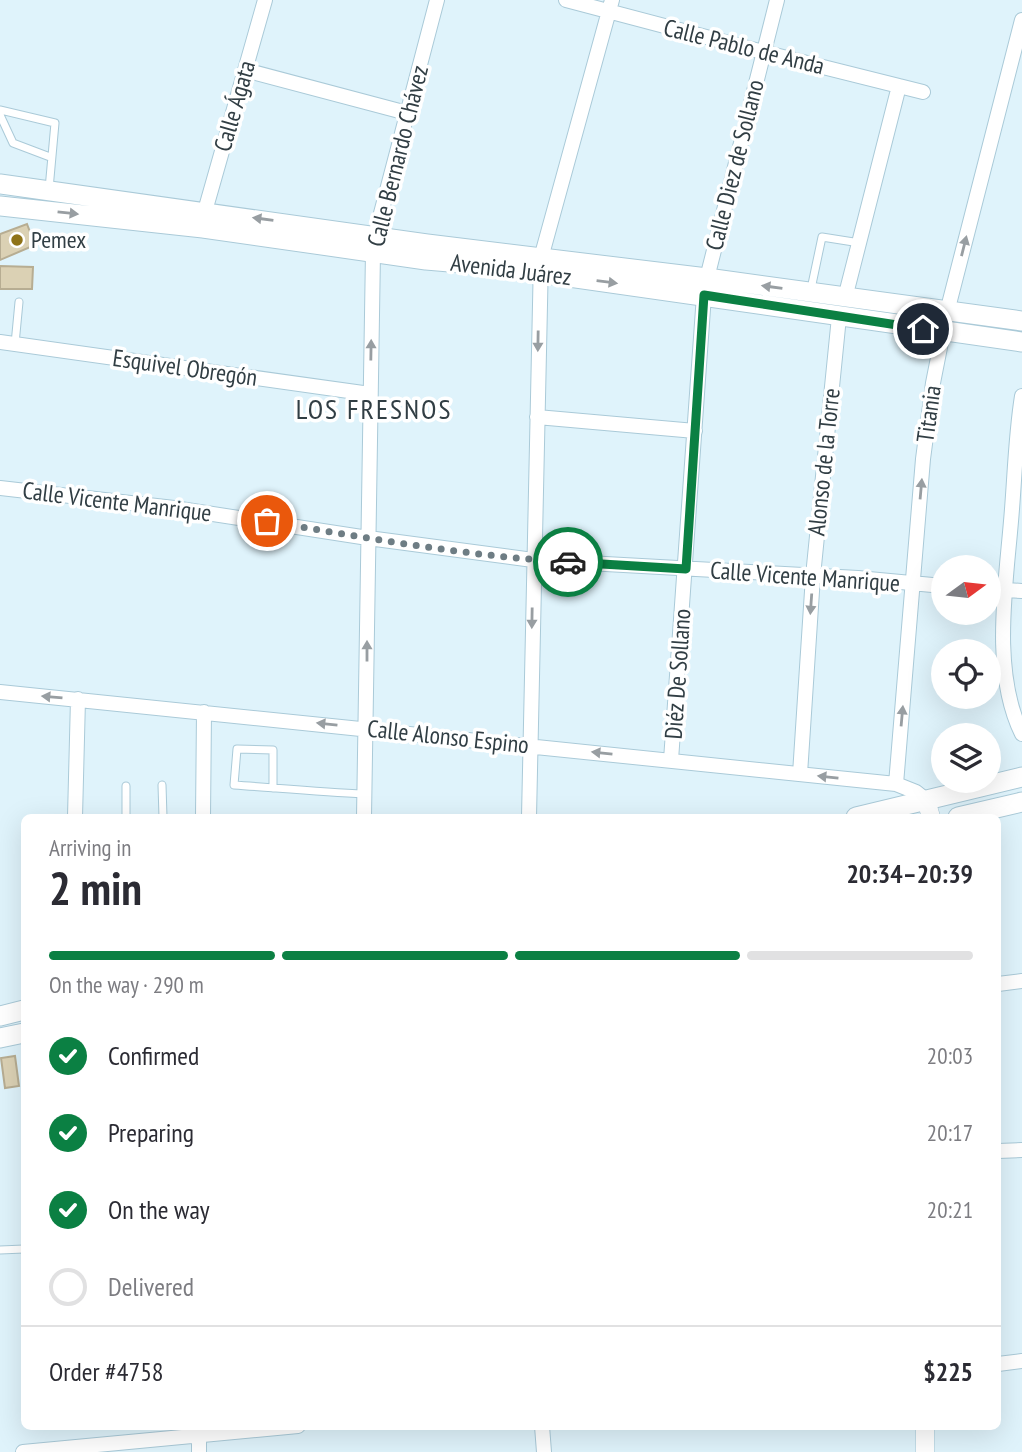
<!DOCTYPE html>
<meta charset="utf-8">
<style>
:root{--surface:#fff;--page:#f2f2f3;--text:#2b2b33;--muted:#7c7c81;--line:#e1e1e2;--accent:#0b8043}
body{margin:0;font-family:"PT Sans Narrow",sans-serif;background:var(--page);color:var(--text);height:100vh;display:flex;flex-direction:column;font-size:26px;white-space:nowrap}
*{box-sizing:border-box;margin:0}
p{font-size:23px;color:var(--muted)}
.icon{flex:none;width:38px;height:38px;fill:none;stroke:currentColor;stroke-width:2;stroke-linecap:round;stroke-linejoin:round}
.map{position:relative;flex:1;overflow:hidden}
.panel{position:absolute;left:21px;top:814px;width:980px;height:616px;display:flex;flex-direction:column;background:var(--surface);border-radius:10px;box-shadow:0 7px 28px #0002}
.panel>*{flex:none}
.needle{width:46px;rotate:75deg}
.buttons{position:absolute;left:931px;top:555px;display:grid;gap:14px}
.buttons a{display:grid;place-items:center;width:70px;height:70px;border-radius:50%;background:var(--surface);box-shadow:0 7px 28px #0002;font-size:35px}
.pin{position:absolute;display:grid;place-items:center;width:60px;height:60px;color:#fff;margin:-30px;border:4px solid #fff;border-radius:50%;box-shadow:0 2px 7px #0007}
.courier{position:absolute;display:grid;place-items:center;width:70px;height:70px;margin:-35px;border:5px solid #0b8043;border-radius:50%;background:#fff;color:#222;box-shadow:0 2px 9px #0007}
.head em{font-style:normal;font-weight:700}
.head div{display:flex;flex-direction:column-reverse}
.head{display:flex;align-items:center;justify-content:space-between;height:119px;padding:0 28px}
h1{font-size:46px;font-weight:700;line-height:52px}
.bar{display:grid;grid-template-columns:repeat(4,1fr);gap:10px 7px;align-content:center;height:84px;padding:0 28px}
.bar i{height:9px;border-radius:5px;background:var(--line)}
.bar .selected{background:var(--accent)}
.bar p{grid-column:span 4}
.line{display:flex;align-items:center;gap:18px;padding:0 28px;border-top:2px solid var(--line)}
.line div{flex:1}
ol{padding:0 28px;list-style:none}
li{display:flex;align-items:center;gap:21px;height:77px}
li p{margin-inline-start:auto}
li .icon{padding:7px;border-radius:50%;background:var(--accent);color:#fff;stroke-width:4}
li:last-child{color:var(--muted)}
li i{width:38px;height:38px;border:4px solid var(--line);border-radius:50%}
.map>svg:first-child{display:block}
</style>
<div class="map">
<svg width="1022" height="1452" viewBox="0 0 1022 1452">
<rect width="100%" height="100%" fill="#dff3fb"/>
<!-- building -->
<path fill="#dbd1b4" stroke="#b7ad92" stroke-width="2" d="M27,224L35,245L0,260V234Z
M0,266L33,267L32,289H0Z
M15,1056L19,1086L5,1088L1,1058Z"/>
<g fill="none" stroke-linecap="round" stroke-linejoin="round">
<!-- service casing -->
<g stroke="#aacad8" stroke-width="9">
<path id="service" d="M0,110L55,123L49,189
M0,115L13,143L50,157
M811,289L822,237L860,243
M15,344L19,302
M162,785L163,817
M126,786V817
M273,788V750L237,749L234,785C277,788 321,792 364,794
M0,1250L24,1249"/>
</g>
<!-- minor casing -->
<g stroke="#aacad8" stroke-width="16">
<path id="minor" d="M566,0L763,52L923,92
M245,70L407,113
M205,211L265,0
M707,278L777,0
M845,298L899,86
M0,342L370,394
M1022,396C1016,433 1015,471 1012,509C1007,579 990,669 1022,734
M537,417L695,431
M0,488L174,508L368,538L533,560L858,578L943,586
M989,589L1022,591
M0,692L896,784L916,792L926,800
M671,760L704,295
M800,774L813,576L839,317
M896,784L923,459L933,383L947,312L1022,20
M75,817L78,699
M203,817L204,712
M364,817L373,252L375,236L437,0
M529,817L541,258L612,0
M998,984L1022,981
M998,1151L1022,1150
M998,1364L1022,1361
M199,1426V1452
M542,1426L544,1452
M23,1452L298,1426"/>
</g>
<!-- tertiary casing -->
<g stroke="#aacad8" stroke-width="19">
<path id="tertiary" d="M926,800L931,817
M925,1426V1452"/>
</g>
<!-- secondary casing -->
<g stroke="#aacad8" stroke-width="21">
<path id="secondary" d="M0,184L427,244L707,278L1022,321
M0,206L203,228L426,260L485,265L1022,342
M856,817L1022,777
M958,817L1022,802
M0,1016L24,1010
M0,1038L24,1033"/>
</g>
<!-- service -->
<use href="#service" stroke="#fff" stroke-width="7"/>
<!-- minor -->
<use href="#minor" stroke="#fff" stroke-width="14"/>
<!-- tertiary -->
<use href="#tertiary" stroke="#fff" stroke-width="18"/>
<!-- secondary -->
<use href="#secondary" stroke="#fff" stroke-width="19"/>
</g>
<!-- one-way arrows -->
<defs><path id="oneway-solid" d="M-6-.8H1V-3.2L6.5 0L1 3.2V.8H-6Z" transform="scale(1.75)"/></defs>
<g fill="#989ea2">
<use href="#oneway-solid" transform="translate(68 213) rotate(6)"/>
<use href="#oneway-solid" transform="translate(263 219) rotate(-172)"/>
<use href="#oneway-solid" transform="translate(964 246) rotate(-76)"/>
<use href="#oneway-solid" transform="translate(607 282) rotate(7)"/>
<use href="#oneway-solid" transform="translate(772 287) rotate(-172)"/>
<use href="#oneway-solid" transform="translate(538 341) rotate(91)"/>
<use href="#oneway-solid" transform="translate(371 350) rotate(-89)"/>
<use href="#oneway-solid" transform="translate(921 489) rotate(-85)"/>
<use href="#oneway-solid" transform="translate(811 604) rotate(94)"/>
<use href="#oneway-solid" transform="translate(532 618) rotate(91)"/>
<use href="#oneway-solid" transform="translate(367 651) rotate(-90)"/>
<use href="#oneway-solid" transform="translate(52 697) rotate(-175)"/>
<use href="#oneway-solid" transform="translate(902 716) rotate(-85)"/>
<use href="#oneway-solid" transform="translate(327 724) rotate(-174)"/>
<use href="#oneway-solid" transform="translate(602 753) rotate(-174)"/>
<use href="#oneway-solid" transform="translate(828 777) rotate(-174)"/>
</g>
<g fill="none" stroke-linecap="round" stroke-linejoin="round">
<!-- done -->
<path stroke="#6e7d84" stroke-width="7" stroke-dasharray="0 12.6" d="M267,521C366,538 467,556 568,562"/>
<!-- route -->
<path stroke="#0b8043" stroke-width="9" d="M568,562L686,569L704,295L923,329"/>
</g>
<!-- markers -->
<circle fill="#8f7318" stroke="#fff" stroke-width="2.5" cx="17" cy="240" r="7"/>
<g text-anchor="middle" stroke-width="7" stroke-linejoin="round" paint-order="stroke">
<!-- street labels -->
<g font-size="24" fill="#313e44" stroke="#fff">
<text transform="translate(744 47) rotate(14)" y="8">Calle Pablo de Anda</text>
<text transform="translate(235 106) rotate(-74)" y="8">Calle Ágata</text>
<text transform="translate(398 156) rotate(-76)" y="8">Calle Bernardo Chávez</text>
<text transform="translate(735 165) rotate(-76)" y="8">Calle Diez de Sollano</text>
<text transform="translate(511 270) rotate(7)" y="8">Avenida Juárez</text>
<text transform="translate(185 368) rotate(8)" y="8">Esquivel Obregón</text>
<text transform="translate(929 414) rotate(-82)" y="8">Titania</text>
<text transform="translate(824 462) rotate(-84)" y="8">Alonso de la Torre</text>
<text transform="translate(117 502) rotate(7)" y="8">Calle Vicente Manrique</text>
<text transform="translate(805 577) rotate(4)" y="8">Calle Vicente Manrique</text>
<text transform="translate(678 674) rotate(-86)" y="8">Diéz De Sollano</text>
<text transform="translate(448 737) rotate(6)" y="8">Calle Alonso Espino</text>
</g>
<!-- poi labels -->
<g font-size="24" fill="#313e44" stroke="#fff" text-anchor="start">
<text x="31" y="248">Pemex</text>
</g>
<!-- quarter labels -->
<g font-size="28" letter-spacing="2" fill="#313e44" stroke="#fff">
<text x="374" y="419">LOS FRESNOS</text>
</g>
</g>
</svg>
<div class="buttons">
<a><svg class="needle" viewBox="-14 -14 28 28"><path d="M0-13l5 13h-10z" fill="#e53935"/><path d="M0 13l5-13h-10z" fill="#7c7c81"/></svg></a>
<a><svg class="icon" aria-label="locate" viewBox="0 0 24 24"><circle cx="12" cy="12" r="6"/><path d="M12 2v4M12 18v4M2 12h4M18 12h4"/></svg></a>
<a><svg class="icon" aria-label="layers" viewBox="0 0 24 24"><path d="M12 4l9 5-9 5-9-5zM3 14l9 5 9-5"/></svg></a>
</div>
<div class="pin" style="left:267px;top:521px;background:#ea580c"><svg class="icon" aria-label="bag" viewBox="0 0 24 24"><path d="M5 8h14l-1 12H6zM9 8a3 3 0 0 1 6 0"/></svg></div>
<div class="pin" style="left:923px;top:329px;background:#1f2937"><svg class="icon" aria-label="home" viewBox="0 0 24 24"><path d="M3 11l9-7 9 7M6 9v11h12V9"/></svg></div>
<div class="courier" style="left:568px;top:562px"><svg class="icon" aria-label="car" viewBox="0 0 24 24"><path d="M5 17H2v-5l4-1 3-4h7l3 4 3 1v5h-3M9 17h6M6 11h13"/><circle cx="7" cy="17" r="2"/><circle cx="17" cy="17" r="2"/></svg></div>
<section class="panel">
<div class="head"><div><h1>2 min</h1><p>Arriving in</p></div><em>20:34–20:39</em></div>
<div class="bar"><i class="selected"></i><i class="selected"></i><i class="selected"></i><i></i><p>On the way · 290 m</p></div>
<ol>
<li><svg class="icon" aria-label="check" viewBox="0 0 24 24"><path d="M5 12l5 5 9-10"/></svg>Confirmed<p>20:03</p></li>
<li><svg class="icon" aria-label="check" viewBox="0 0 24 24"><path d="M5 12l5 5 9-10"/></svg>Preparing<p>20:17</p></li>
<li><svg class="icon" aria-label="check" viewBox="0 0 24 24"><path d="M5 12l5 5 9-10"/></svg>On the way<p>20:21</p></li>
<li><i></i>Delivered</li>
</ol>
<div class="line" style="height:91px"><div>Order #4758</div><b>$225</b></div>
</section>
</div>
